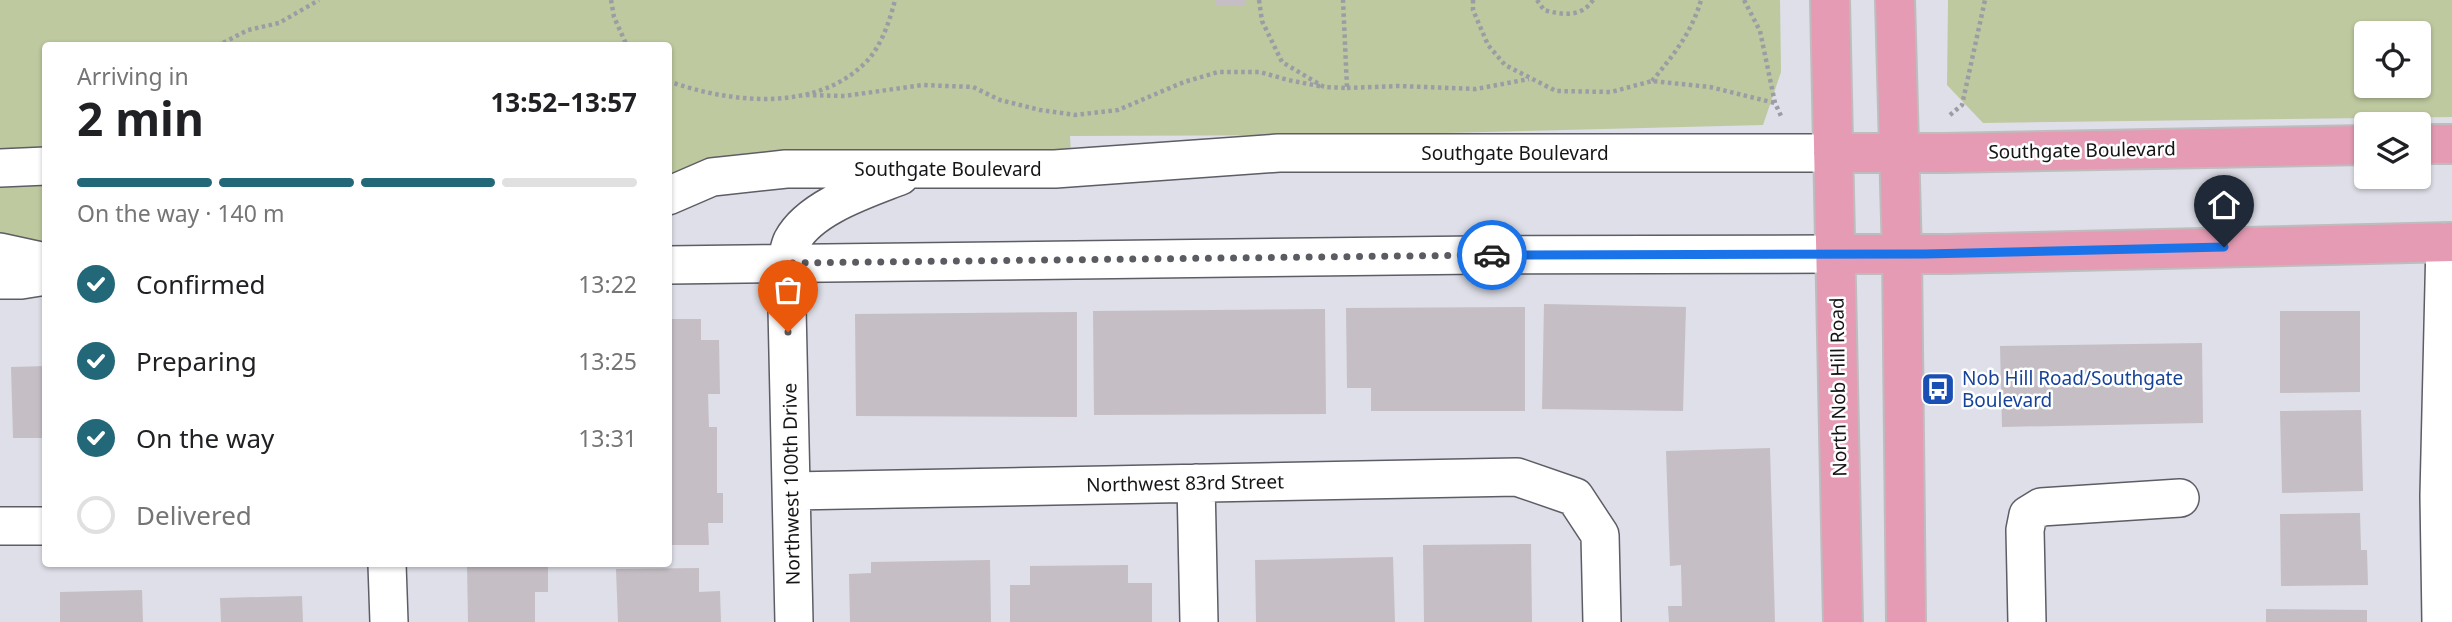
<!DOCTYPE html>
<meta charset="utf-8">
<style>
:root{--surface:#fff;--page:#f6f6f6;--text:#202124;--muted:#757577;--line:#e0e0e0;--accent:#236878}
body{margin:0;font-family:"Noto Sans",sans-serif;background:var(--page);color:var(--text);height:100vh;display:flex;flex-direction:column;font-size:26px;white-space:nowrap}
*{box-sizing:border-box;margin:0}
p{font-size:23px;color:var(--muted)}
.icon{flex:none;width:38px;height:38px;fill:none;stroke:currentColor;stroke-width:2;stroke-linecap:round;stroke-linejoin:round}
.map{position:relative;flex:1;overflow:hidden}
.side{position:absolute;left:42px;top:42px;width:630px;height:525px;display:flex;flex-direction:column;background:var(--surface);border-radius:7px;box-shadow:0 2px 5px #0004}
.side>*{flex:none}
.controls{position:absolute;left:2354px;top:21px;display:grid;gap:14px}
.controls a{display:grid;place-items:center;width:77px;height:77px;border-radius:7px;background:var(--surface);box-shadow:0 2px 5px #0004;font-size:35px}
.pin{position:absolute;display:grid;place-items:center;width:60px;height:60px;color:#fff;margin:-72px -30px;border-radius:50% 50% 50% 0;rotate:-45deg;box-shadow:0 0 7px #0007}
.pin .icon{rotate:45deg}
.courier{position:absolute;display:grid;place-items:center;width:70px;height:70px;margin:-35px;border:5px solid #1a73e8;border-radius:50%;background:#fff;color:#222;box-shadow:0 2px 9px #0007}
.head em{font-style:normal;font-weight:700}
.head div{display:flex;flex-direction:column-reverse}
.head{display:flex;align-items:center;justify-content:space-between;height:119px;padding:0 35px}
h1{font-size:46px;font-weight:700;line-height:52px}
.bar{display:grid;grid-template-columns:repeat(4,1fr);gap:10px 7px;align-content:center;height:84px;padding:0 35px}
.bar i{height:9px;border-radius:5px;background:var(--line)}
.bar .on{background:var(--accent)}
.bar p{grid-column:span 4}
ol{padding:0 35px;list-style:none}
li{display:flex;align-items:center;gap:21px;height:77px}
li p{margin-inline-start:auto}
li .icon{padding:7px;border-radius:50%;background:var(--accent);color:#fff;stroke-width:4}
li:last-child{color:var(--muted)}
li i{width:38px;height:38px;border:4px solid var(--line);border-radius:50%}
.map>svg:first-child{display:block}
</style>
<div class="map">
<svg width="2452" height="622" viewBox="0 0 2452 622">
<rect width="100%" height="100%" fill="#dedfe8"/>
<!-- green -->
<path fill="#bec99f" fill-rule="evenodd" d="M0,0H1780L1781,72L1763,125L1364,135L1070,136L1071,156L669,184L668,46H46L45,242L0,236Z
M1948,0H2452V117L1983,123L1947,85ZM2366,33H2418V86H2366Z"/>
<!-- building -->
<path fill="#c5bec5" d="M1215,0H1245V5H1215Z
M1544,304L1686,307L1683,411L1542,409Z
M1525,307V411H1371V388H1347L1346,308Z
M1325,309L1326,414L1094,415L1093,311Z
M2280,311H2360V392L2280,393Z
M1077,312V417L856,416L855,314Z
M668,319H701V340H719L720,394H708L709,427H717V493H723V523H708L709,545H668Z
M2202,343L2203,423L2002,427L2000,346Z
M46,366V438H13L11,367Z
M2361,410L2363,491L2282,493L2280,411Z
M1770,448L1775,622H1669L1668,606H1682L1681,565L1670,566L1666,451Z
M2360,513L2361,550H2367L2368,585L2281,586L2280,514Z
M1531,544L1532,622H1424L1423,545Z
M1393,557L1395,622H1256L1255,560Z
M990,560L991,622H850L849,574L871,573V562Z
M467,564H548V592H535V622H468Z
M1128,565V583H1152V622H1010V585H1030V566Z
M699,568V592L720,591L721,622H618L616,569Z
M142,590L143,622H60V592Z
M302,596L303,622H221L220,598Z
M2266,609L2367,610V622H2266Z"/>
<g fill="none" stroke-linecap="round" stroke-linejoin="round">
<!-- minor casing -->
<g stroke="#5c5d65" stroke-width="40">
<path id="minor" d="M0,168L46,166
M668,196L712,177L786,169H1055L1279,153H1833
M0,252L46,262
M668,265L1478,255L1835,254
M0,280H21L46,276
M1196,483L1199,622
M792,491L1517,477L1575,497L1600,535L1602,622
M0,526H46
M387,564L389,622
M794,622L786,263C788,256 789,247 792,241C810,207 867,189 900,176
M2027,622L2025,530L2028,515L2041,507L2180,498
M2441,622L2439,496L2445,242"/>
</g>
<!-- major casing -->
<g stroke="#bdbdbe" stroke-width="42">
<path id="major" d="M1830,0L1843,622
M1895,0L1902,255L1906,622
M2418,144H2452
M1833,153H1944L2366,145
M1835,254H1948L2452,242"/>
</g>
<!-- path -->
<path stroke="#9c9da4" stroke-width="4.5" stroke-dasharray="3.5 3.5" stroke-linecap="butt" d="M611,0L614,17L627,46
M1259,0L1262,21L1282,62L1324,87L1347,88L1343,0
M1473,0V10L1488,45L1505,65L1556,91L1611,92L1652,81L1710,87L1775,103
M1537,0L1544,10C1562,15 1581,18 1593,0
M1744,0L1760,31L1775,103L1781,116
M217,46L248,30L279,23L319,0
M668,81C729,103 816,113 866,62C881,47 890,20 895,0
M1652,81C1673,56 1692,32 1701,0
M1347,88L1399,86L1476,89L1529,79
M806,95L845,96L922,85L973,87L1000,100L1040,110L1075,115L1118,110L1184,82L1218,72H1260L1288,80L1324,87
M1950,115L1962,105L1985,0"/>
<!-- minor -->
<use href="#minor" stroke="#fff" stroke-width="37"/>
<!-- major -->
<use href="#major" stroke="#e49bb3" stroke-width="38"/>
</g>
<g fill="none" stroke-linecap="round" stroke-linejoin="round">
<!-- done -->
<path stroke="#5b5c61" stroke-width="7" stroke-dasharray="0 12.6" d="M788,332L786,263L1492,255"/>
<!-- route -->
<path stroke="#1a73e8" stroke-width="9" d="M1492,255L1925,254L2224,247"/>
</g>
<!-- icons -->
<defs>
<g id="bus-square" transform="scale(1.75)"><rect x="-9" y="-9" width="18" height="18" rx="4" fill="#1a4fb4" stroke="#fff"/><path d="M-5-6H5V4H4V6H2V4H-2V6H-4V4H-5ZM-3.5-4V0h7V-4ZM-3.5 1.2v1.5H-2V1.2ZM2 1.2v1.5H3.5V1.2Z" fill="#fff"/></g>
</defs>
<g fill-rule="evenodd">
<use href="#bus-square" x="1938" y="389"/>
</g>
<g text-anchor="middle" stroke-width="5" stroke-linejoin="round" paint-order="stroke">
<!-- street labels -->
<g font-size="19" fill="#151518" stroke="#fff">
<text transform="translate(2082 150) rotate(-1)" y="7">Southgate Boulevard</text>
<text x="1515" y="160">Southgate Boulevard</text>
<text x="948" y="176">Southgate Boulevard</text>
<text transform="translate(1838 387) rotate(-91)" y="7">North Nob Hill Road</text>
<text transform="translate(1185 483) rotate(-1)" y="7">Northwest 83rd Street</text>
<text transform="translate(791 484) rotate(-91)" y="7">Northwest 100th Drive</text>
</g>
<!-- transit labels -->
<g font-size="19" fill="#164399" stroke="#fff" text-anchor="start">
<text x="1962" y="385">Nob Hill Road/Southgate<tspan x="1962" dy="22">Boulevard</tspan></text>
</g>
</g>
</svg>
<div class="controls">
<a><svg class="icon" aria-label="locate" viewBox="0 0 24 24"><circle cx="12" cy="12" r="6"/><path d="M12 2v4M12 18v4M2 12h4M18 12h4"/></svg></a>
<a><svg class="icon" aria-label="layers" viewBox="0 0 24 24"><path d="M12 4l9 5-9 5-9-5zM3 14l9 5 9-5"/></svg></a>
</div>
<div class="pin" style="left:788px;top:332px;background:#ea580c"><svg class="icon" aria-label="bag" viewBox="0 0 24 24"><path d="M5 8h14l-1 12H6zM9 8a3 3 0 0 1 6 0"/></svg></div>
<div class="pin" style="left:2224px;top:247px;background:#1f2937"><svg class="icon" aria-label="home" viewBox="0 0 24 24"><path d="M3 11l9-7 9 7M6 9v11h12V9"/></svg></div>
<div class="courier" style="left:1492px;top:255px"><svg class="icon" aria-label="car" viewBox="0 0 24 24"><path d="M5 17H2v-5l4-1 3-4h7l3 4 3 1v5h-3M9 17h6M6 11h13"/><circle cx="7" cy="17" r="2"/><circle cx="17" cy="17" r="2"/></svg></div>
<section class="side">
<div class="head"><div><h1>2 min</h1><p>Arriving in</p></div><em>13:52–13:57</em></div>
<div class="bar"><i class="on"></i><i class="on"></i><i class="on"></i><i></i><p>On the way · 140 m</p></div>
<ol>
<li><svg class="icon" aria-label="check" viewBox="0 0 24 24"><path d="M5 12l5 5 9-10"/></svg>Confirmed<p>13:22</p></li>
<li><svg class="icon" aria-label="check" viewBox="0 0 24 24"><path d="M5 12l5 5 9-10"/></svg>Preparing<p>13:25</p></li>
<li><svg class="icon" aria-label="check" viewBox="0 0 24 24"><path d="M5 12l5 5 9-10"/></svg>On the way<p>13:31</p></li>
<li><i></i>Delivered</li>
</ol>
</section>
</div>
